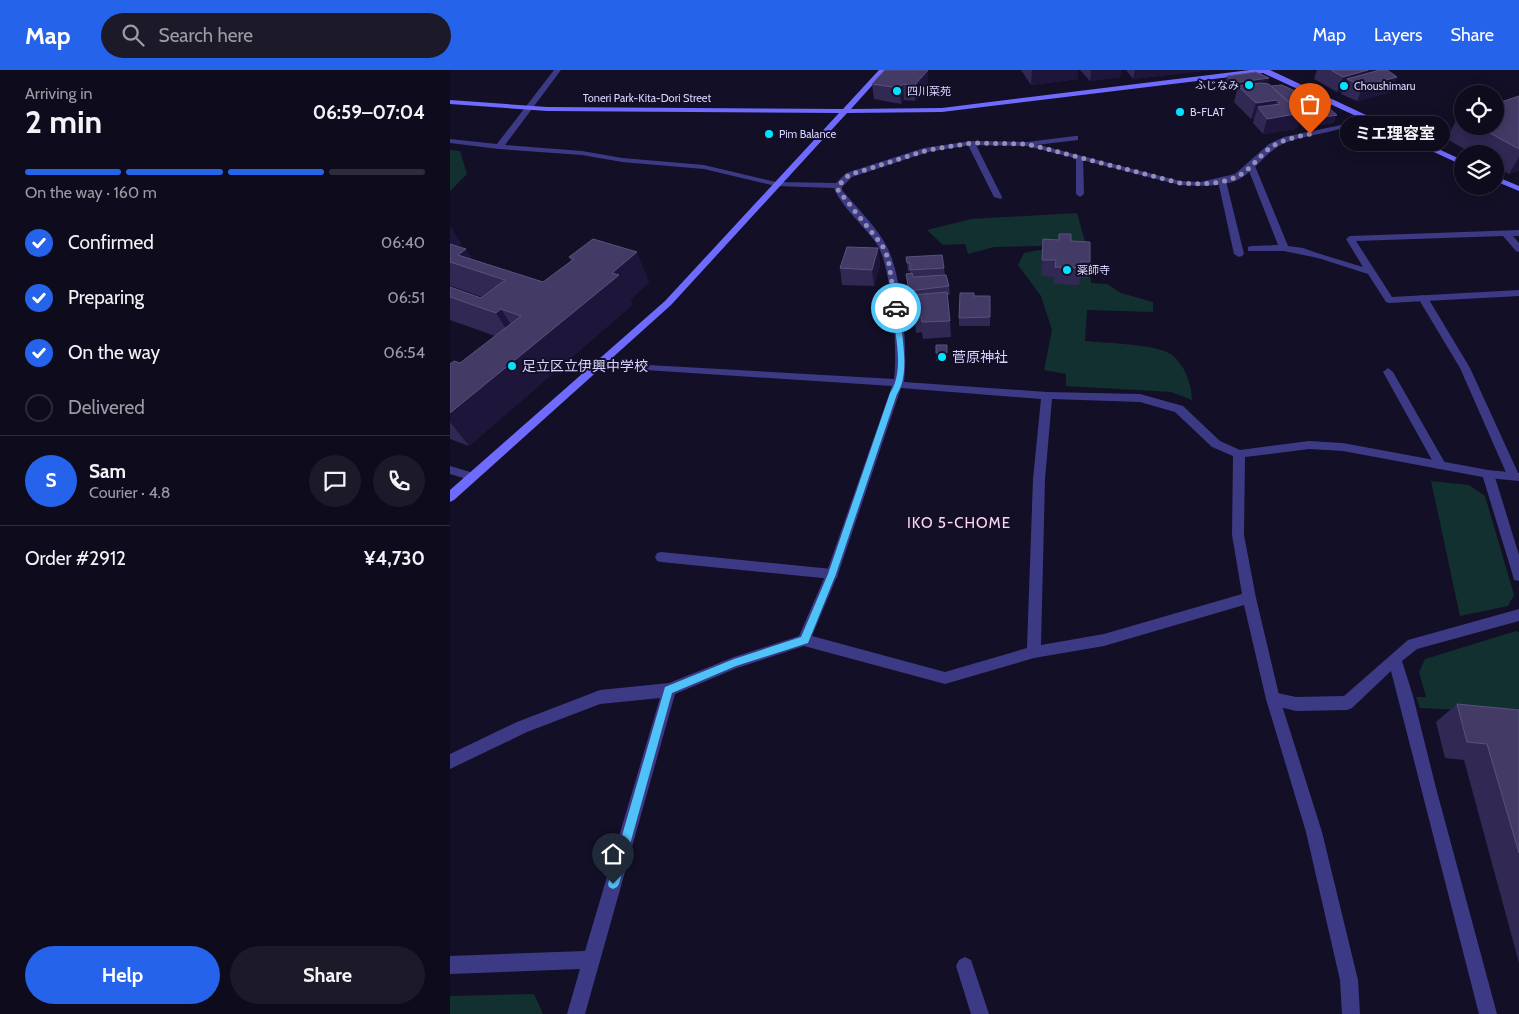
<!DOCTYPE html>
<meta charset="utf-8">
<style>
:root{--surface:#0e0b1c;--page:#1c1929;--text:#f1f3f6;--muted:#9b9ba3;--line:#2e2b3b;--accent:#2563eb}
body{margin:0;font-family:Cabin,"Noto Sans JP",sans-serif;background:var(--page);color:var(--text);height:100vh;display:flex;flex-direction:column;font-size:19px;white-space:nowrap}
*{box-sizing:border-box;margin:0}
p{font-size:16px;color:var(--muted)}
.icon{flex:none;width:28px;height:28px;fill:none;stroke:currentColor;stroke-width:2;stroke-linecap:round;stroke-linejoin:round}
.map{position:relative;flex:1;overflow:hidden}
.panel{display:flex;flex-direction:column;background:var(--surface);width:450px}
.panel>*{flex:none}
.controls{position:absolute;left:1004px;top:15px;display:grid;gap:10px}
.controls a{display:grid;place-items:center;width:50px;height:50px;border-radius:50%;background:var(--surface);box-shadow:0 2px 12px #0003,0 0 0 1px var(--line);font-size:25px}
.pin{position:absolute;display:grid;place-items:center;width:42px;height:42px;color:#fff;margin:-51px -21px;border-radius:50% 50% 50% 0;rotate:-45deg;box-shadow:0 0 5px #0007}
.pin .icon{rotate:45deg}
.courier{position:absolute;display:grid;place-items:center;width:50px;height:50px;margin:-25px;border:4px solid #4fc3f7;border-radius:50%;background:#fff;color:#222;box-shadow:0 1px 6px #0007}
.bubble{position:absolute;height:35px;border-radius:18px;background:var(--surface);box-shadow:0 2px 12px #0003,0 0 0 1px var(--line);font-size:16px;font-weight:700;line-height:35px;text-align:center}
.summary em{font-style:normal;font-weight:700}
.summary div{display:flex;flex-direction:column-reverse}
.summary{display:flex;align-items:center;justify-content:space-between;height:85px;padding:0 25px}
h1{font-size:32px;font-weight:700;line-height:38px}
.bar{display:grid;grid-template-columns:repeat(4,1fr);gap:8px 5px;align-content:center;height:60px;padding:0 25px}
.bar i{height:6px;border-radius:4px;background:var(--line)}
.bar .active{background:var(--accent)}
.bar p{grid-column:span 4}
.line{display:flex;align-items:center;gap:12px;padding:0 25px;border-top:1px solid var(--line)}
.line div{flex:1}
.round{display:grid;place-items:center;flex:none;width:52px;height:52px;border-radius:26px;background:var(--page)}
ol{padding:0 25px;list-style:none}
li{display:flex;align-items:center;gap:15px;height:55px}
li p{margin-inline-start:auto}
li .icon{padding:5px;border-radius:50%;background:var(--accent);color:#fff;stroke-width:4}
li:last-child{color:var(--muted)}
li i{width:28px;height:28px;border:2px solid var(--line);border-radius:50%}
.primary-button{display:flex;gap:10px;margin-top:auto;padding:10px 25px}
.primary-button a{flex:1;height:58px;border-radius:30px;background:var(--accent);color:#fff;font-size:20px;font-weight:700;line-height:58px;text-align:center}
.primary-button a+a{background:var(--page);color:var(--text)}
header{display:flex;align-items:center;gap:30px;box-sizing:border-box;height:70px;padding:0 25px;background:var(--accent);color:#fff}
header strong{font-size:24px}
nav{display:flex;gap:28px;margin-inline-start:auto;font-size:18px}
.search{width:350px;height:45px;background:var(--page);display:flex;align-items:center;gap:12px;box-sizing:border-box;padding:0 18px;border-radius:28px;color:var(--muted);font-size:19px}
main{display:flex;flex:1;min-height:0}
.map>svg:first-child{display:block}
</style>
<header>
<strong>Map</strong>
<div class="search"><svg class="icon" aria-label="search" viewBox="0 0 24 24"><circle cx="10" cy="10" r="6"/><path d="M15 15l6 6"/></svg>Search here</div>
<nav><a>Map</a><a>Layers</a><a>Share</a></nav>
</header>
<main>
<section class="panel">
<div class="summary"><div><h1>2 min</h1><p>Arriving in</p></div><em>06:59–07:04</em></div>
<div class="bar"><i class="active"></i><i class="active"></i><i class="active"></i><i></i><p>On the way · 160 m</p></div>
<ol>
<li><svg class="icon" aria-label="check" viewBox="0 0 24 24"><path d="M5 12l5 5 9-10"/></svg>Confirmed<p>06:40</p></li>
<li><svg class="icon" aria-label="check" viewBox="0 0 24 24"><path d="M5 12l5 5 9-10"/></svg>Preparing<p>06:51</p></li>
<li><svg class="icon" aria-label="check" viewBox="0 0 24 24"><path d="M5 12l5 5 9-10"/></svg>On the way<p>06:54</p></li>
<li><i></i>Delivered</li>
</ol>
<div class="line" style="height:90px"><b class="round" style="background:var(--accent);color:#fff">S</b><div><b>Sam</b><p>Courier · 4.8</p></div><a class="round"><svg class="icon" aria-label="chat" viewBox="0 0 24 24"><path d="M4 5h16v11H9l-5 4z"/></svg></a><a class="round"><svg class="icon" aria-label="phone" viewBox="0 0 24 24"><path d="M5 4h4l2 5-3 2q2 4 5 5l2-3 5 2v4C11 20 4 13 5 4z"/></svg></a></div>
<div class="line" style="height:65px"><div>Order #2912</div><b>¥4,730</b></div>
<div class="primary-button"><a>Help</a><a>Share</a></div>
</section>
<div class="map">
<svg width="1069" height="944" viewBox="0 0 1069 944">
<rect width="100%" height="100%" fill="#130f26"/>
<!-- green -->
<path fill="#12302f" d="M0,80L10,81L17,104L0,121Z
M627,143L636,175L544,177L518,184L515,174L493,175L477,160L521,149Z
M589,180H629L640,183L641,213L657,214L671,223L703,232V242L637,240L635,271C655,273 702,274 719,283C734,292 742,314 742,330L721,322L616,316V304L594,300L602,260L591,226L568,195L574,183Z
M981,411L1019,415L1035,426L1064,525L1058,536L1010,546Z
M1066,561L1069,562V643L970,638L966,627H976L969,602L975,589Z
M84,924L93,944H0V926Z"/>
<g fill="none" stroke-linecap="round" stroke-linejoin="round">
<!-- lane -->
<path fill="#3d3a85" fill-rule="evenodd" d="M625,66H628V70L577,76L573,74L577,72Z
M518,71L525,73L552,127L551,129L544,127L517,73Z
M626,85L633,87L634,124L630,127L626,124Z
M798,94L805,96L838,176L853,178L873,185V189L834,181H798V177L801,176L828,175L797,96Z
M769,109L776,111L794,184L792,186L789,187L784,184L768,111Z
M973,225L978,228L1020,298L1069,405L1068,410H1060L1058,407L1010,298L968,228Z
M938,298L943,302L995,393L997,396L995,399H987L933,302Z
M1038,400L1044,404L1069,485V511L1064,510L1063,506L1032,404Z
M211,482L382,499L387,500L388,504L387,508L382,509L211,492L207,491L205,487L207,483Z
M1069,539V551L967,579L952,591L963,626L986,718L1047,944H1029L941,601L902,638L897,640L846,641L818,634L816,629L818,624L823,622L846,627L894,626L958,570Z
M515,887L521,890L539,944H521L506,896L509,890Z"/>
<!-- street -->
<path fill="#3d3a85" fill-rule="evenodd" d="M104,0H111L55,75L132,81L172,88L254,95L326,112L386,113L396,103L474,78L521,71L577,72L730,111L750,112L785,104L819,74L834,67L891,55L909,46H915V50C889,62 867,63 840,71C819,77 809,97 791,108C774,118 749,116 730,115L577,76L521,75L478,82L402,107L392,117V120C406,137 427,157 437,177C452,205 458,279 454,312L597,322L690,324L733,336L770,371L790,380L859,371L893,373L1038,400L1069,403V411L1038,408L893,381L859,379L795,387L794,465L806,528L830,629L872,762L908,910L910,944H892L890,910L856,762L816,629L794,535L654,576L584,588L495,614L354,576L287,598L225,624L135,944H117L130,899L0,904V886L135,881L210,628L150,634L77,662L0,699V684L67,652L150,620L219,613L284,587L349,566L376,504L442,316L149,297L145,296L144,294L145,292L444,309C448,281 442,201 428,176C417,158 391,137 384,118L326,116L254,99L172,92L132,85L49,79L0,73V69L47,74ZM451,318L591,329L583,409L577,578L495,602L362,566L388,504ZM602,329L690,332L725,342L762,377L783,386L782,465L792,524L654,564L591,575L595,409Z
M1069,160V166H1063L1069,173V182L1066,181L1053,166L906,171L942,227L1069,220V226L939,233L936,232L918,204L865,187L870,184L913,197L896,169L900,166Z
M0,396L27,404L29,407L23,411L0,404Z"/>
<!-- secondary -->
<path fill="#6f6bff" fill-rule="evenodd" d="M429,0H436L401,39L492,38L800,0H820L1012,90V95L813,3L492,42L397,43L221,235L4,430L0,432V420L215,231L389,43L97,41L0,34V30L97,37L393,39Z
M1045,106L1069,116V121L1045,111Z"/>
</g>
<!-- wall -->
<path fill="#312854" d="M435,0L478,16L465,31L454,30L451,34L424,29L422,14Z
M571,0H628V9L581,15Z
M630,0H671L670,7L640,11Z
M676,0H759L683,9Z
M867,0H938L947,7L941,22L907,31L891,24L892,21L887,22L864,9Z
M777,6L817,14L821,16L860,28L859,30L884,53L857,57L851,52H848L846,59L813,64L803,53L804,49H801L784,32L787,20H781L775,14Z
M1069,26V101L1059,104L1045,96V84H1023L997,69L1008,46L1012,44V56H1045Z
M0,156L11,174L8,176L23,190L93,212L121,191L119,187L199,212L180,230L182,235L19,376L0,369V294L10,293L45,266L0,250V217L31,228L32,227L1,216L0,217Z
M609,164L621,171L640,192L638,208H630L629,215L604,214V207L591,206L593,169L608,170Z
M428,178L430,195L424,216L392,215L390,198Z
M456,187L494,198L495,205L499,216L500,225H497L500,251L501,267L473,269L472,262L466,263L463,229H460L456,204L461,203L460,201L458,202Z
M540,226V256H509V248Z
M497,275V291H486V283Z
M1007,634L1069,640V893L1014,690L995,688L986,652Z"/>
<!-- shaded-wall -->
<path fill="#1d163a" d="M478,0V16L465,31L464,16Z
M582,0H628V9L581,15Z
M641,0H671L670,7L640,11Z
M685,0H759L683,9Z
M918,0H938L935,9H897L892,21L887,22L893,7Z
M947,7L941,22L907,31L913,16Z
M819,8L817,16H788L787,20H781L783,13Z
M453,14L454,30L451,34L449,18Z
M860,28L857,36L832,33Z
M827,30L822,46L808,37L804,49H801L806,33Z
M851,43L853,44L851,52H848L846,59L813,64L817,49Z
M887,45L884,53L857,57L860,49Z
M1069,87V101L1059,104Z
M0,156L11,174L0,182Z
M428,178L430,195L424,216L422,200Z
M16,179L30,202L8,185Z
M187,182L199,212L180,230L182,235L19,376L0,352V343L162,203Z
M51,239L70,269L65,273L46,243Z"/>
<!-- building -->
<path fill="#433a66" stroke="#5a527e" d="M435,0H478L464,16L453,14L449,18L422,14Z
M881,0H918L893,7Z
M930,0H937L947,7L913,16L897,9Z
M806,2L819,8L783,13L777,6Z
M810,13L819,14L851,43L817,49L808,37L830,34L827,30L806,33L788,16Z
M832,15L860,28L838,32L821,16Z
M1069,26V79L1027,56H1045V34Z
M860,30L867,35L874,34L887,45L860,49L853,44H851V43L840,33Z
M1012,44V49L1008,46Z
M609,164H621V171L640,172V192L631,191V198L605,197L606,190H592L593,169L609,170Z
M143,169L187,182L162,203L169,205L0,343V294L4,291L10,293L71,246L51,239L46,243L0,227V217L31,228L55,210L0,192V174L16,179L8,185L93,212L124,189L119,187Z
M397,177L428,178L422,200L390,198Z
M492,185L494,198L460,200V193H457L456,187Z
M462,203L463,207L496,205L499,216L459,221L456,204Z
M497,222L500,251L472,252L471,246H464L462,225Z
M510,223H524V226H540V247L509,248Z
M486,275H497V283H486Z
M1007,634L1069,640V783L1037,674L1017,672Z"/>
<!-- route -->
<path fill="#4fc3f7" d="M446,236L449,238C451,262 461,304 447,324L386,504L358,573L286,596L222,623L169,814L167,817L163,819L159,817L158,814L215,617L284,589L351,567L378,504L440,323C455,301 445,264 442,238Z"/>
<g fill="none" stroke-linecap="round" stroke-linejoin="round">
<!-- done -->
<path stroke="#948fb3" stroke-width="5" stroke-dasharray="0 9" d="M446,238L438,188L432,175L388,120V116L399,105L478,80L522,73L577,74L730,113C749,114 771,115 788,106C802,99 810,84 823,76C834,69 847,67 860,64"/>
</g>
<!-- markers -->
<g fill="#00e5ff" stroke="#130f26" stroke-width="2">
<circle cx="799" cy="15" r="5"/>
<circle cx="894" cy="16" r="5"/>
<circle cx="447" cy="21" r="5"/>
<circle cx="730" cy="42" r="5"/>
<circle cx="319" cy="64" r="5"/>
<circle cx="617" cy="200" r="5"/>
<circle cx="492" cy="287" r="5"/>
<circle cx="62" cy="296" r="5"/>
</g>
<g text-anchor="middle" stroke-width="4" stroke-linejoin="round" paint-order="stroke">
<!-- far-poi labels -->
<g font-size="11" fill="#d9d4ff" stroke="#130f26" text-anchor="start">
<text x="789" y="19" text-anchor="end">ふじなみ</text>
<text x="904" y="20">Choushimaru</text>
<text x="457" y="25">四川菜苑</text>
<text x="740" y="46">B-FLAT</text>
<text x="329" y="68">Pim Balance</text>
<text x="627" y="204">薬師寺</text>
</g>
<!-- far-street labels -->
<g font-size="11" fill="#d9d4ff" stroke="#130f26">
<text x="197" y="32">Toneri Park-Kita-Dori Street</text>
</g>
<!-- poi labels -->
<g font-size="14" fill="#d9d4ff" stroke="#130f26" text-anchor="start">
<text x="502" y="292">菅原神社</text>
<text x="72" y="301">足立区立伊興中学校</text>
</g>
<!-- neighbourhood labels -->
<g font-size="15" letter-spacing="1" fill="#ffd6f0" stroke="#130f26">
<text x="509" y="458">IKO 5-CHOME</text>
</g>
</g>
</svg>
<div class="controls">
<a><svg class="icon" aria-label="locate" viewBox="0 0 24 24"><circle cx="12" cy="12" r="6"/><path d="M12 2v4M12 18v4M2 12h4M18 12h4"/></svg></a>
<a><svg class="icon" aria-label="layers" viewBox="0 0 24 24"><path d="M12 4l9 5-9 5-9-5zM3 14l9 5 9-5"/></svg></a>
</div>
<div class="pin" style="left:860px;top:64px;background:#ea580c"><svg class="icon" aria-label="bag" viewBox="0 0 24 24"><path d="M5 8h14l-1 12H6zM9 8a3 3 0 0 1 6 0"/></svg></div>
<div class="pin" style="left:163px;top:814px;background:#1f2937"><svg class="icon" aria-label="home" viewBox="0 0 24 24"><path d="M3 11l9-7 9 7M6 9v11h12V9"/></svg></div>
<div class="courier" style="left:446px;top:238px"><svg class="icon" aria-label="car" viewBox="0 0 24 24"><path d="M5 17H2v-5l4-1 3-4h7l3 4 3 1v5h-3M9 17h6M6 11h13"/><circle cx="7" cy="17" r="2"/><circle cx="17" cy="17" r="2"/></svg></div>
<div class="bubble" style="left:890px;top:46px;width:110px">ミエ理容室</div>
</div>
</main>
